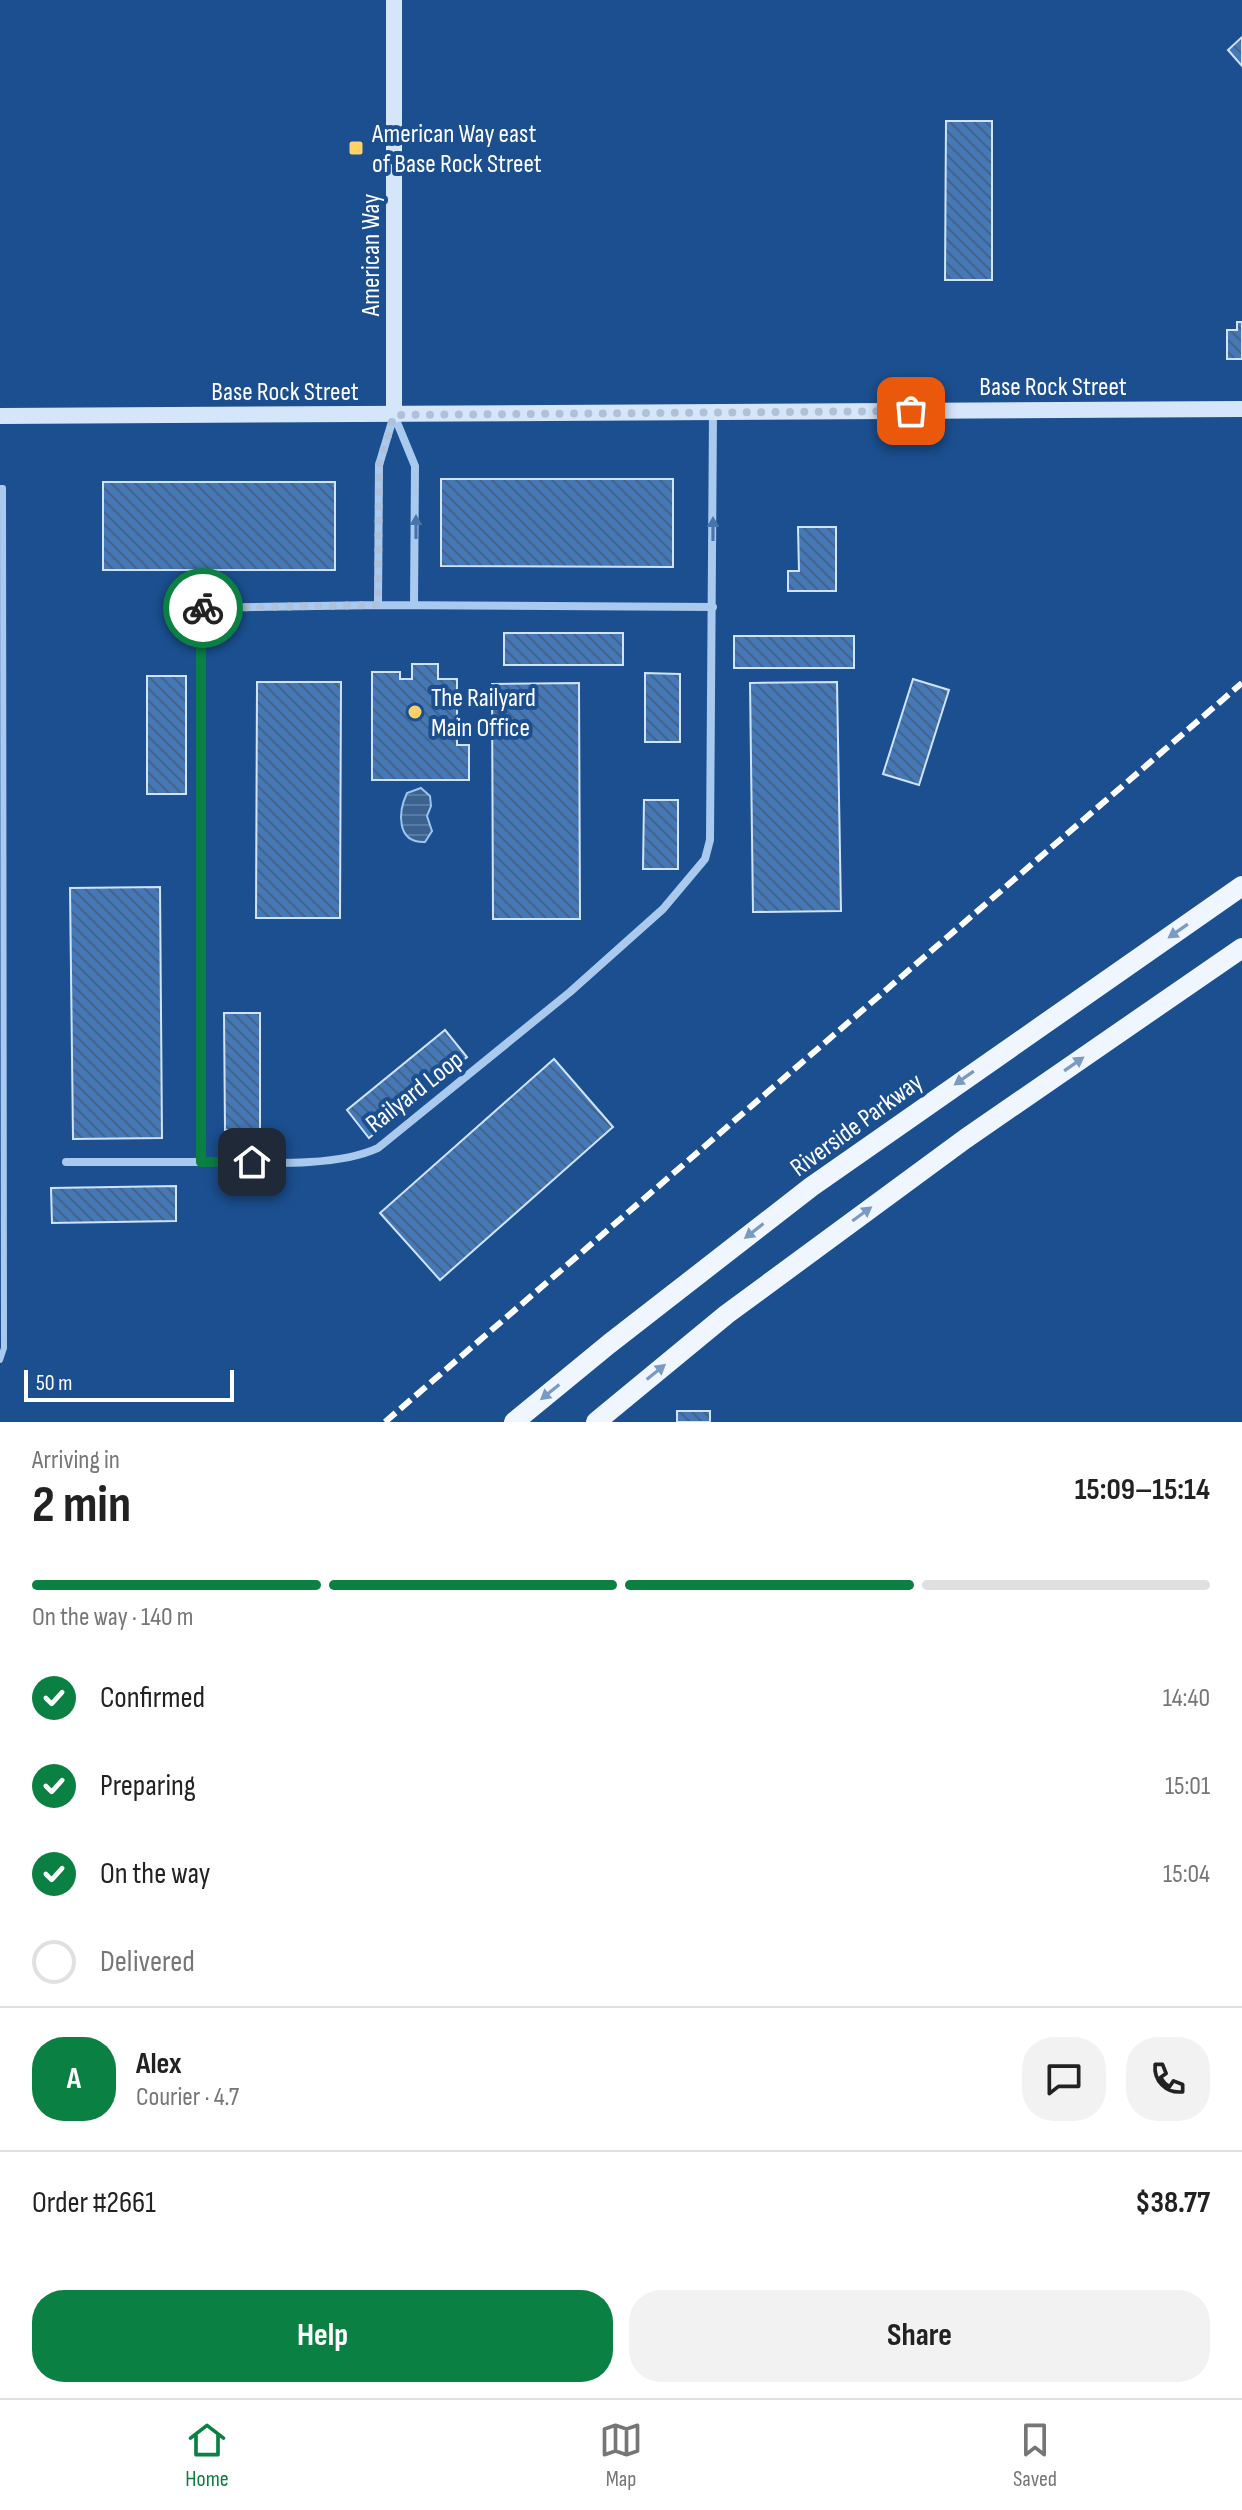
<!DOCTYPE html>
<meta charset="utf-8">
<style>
:root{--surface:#fff;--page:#f2f2f2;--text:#222;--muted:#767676;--line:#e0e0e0;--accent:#0b8043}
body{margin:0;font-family:"Sofia Sans Condensed",sans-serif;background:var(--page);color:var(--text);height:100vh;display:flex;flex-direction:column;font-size:30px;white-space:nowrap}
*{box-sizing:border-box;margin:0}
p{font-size:26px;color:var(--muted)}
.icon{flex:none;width:44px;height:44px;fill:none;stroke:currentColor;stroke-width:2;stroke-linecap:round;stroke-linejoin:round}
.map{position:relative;height:1422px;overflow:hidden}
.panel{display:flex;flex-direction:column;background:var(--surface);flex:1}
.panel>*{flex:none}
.scale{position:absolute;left:24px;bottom:20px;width:210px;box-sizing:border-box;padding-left:8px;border:4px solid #fff;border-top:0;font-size:22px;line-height:28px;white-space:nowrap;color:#fff;-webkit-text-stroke:6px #1b4f8f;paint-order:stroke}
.pin{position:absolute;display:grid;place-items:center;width:68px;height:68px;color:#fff;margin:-34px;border-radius:16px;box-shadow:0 4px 12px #0006}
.courier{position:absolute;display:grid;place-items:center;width:80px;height:80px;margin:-40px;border:6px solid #0b8043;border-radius:50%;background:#fff;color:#222;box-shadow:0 2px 10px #0007}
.summary em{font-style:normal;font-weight:700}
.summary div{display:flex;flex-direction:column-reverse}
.summary{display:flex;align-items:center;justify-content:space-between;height:136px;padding:0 32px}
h1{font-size:52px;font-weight:700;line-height:60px}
.bar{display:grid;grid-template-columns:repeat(4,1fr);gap:12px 8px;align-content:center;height:96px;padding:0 32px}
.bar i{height:10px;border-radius:6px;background:var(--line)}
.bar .on{background:var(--accent)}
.bar p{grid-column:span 4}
.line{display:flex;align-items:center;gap:20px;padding:0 32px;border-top:2px solid var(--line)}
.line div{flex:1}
.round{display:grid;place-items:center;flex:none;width:84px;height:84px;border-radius:32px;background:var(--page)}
ol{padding:0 32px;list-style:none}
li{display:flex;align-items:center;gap:24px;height:88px}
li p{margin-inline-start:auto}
li .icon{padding:8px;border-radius:50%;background:var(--accent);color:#fff;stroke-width:4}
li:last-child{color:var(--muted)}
li i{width:44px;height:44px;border:4px solid var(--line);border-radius:50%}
.action{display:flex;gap:16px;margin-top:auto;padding:16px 32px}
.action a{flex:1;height:92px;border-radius:32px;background:var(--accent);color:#fff;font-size:32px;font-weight:700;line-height:92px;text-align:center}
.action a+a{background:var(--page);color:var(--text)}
.tab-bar{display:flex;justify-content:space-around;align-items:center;height:112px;border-top:2px solid var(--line);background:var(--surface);font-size:22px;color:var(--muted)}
.tab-bar a{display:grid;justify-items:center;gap:4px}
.tab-bar .on{color:var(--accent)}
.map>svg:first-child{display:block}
</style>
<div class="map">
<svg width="1242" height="1422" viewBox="0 0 1242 1422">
<defs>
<pattern id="water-rules" width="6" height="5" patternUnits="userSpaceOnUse" patternTransform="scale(2)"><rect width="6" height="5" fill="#3c6290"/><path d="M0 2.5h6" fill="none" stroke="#597aa1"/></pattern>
<pattern id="building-back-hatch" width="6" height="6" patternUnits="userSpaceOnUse" patternTransform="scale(2)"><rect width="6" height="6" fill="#4478b7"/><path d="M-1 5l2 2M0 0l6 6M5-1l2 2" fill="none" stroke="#486282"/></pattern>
</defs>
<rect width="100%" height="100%" fill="#1b4f8f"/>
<!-- water -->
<path fill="url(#water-rules)" stroke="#9cc4f0" stroke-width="2" d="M421,788L430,796L431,806L427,816L432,831L425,842C396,843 398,812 407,793Z"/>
<!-- building -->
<path fill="url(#building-back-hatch)" stroke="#cfe3fa" stroke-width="2" d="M1242,37V66L1228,50Z
M946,121H992V280H945Z
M1237,322H1242V359H1227V330H1237Z
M441,479H673V567L441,566Z
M103,482H335V570H103Z
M798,527H836V591H788V571H799Z
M504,633H623V665H504Z
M734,636H854V668H734Z
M412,664H438V679H457V745H469V780H372V672H400V679H412Z
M645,673L680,674V742H645Z
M147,676H186V794H147Z
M913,679L949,690L919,785L883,774Z
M257,682H341L340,918H256Z
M837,682L841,911L753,912L750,683Z
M579,683L580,919H493L492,684Z
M644,800H678V869H643Z
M160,887L162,1138L73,1139L70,888Z
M224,1013H260V1130H225Z
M445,1030L467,1057L369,1138L347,1110Z
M554,1059L613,1127L440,1280L380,1213Z
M176,1186V1221L52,1223L51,1188Z
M677,1411H710V1422H677Z"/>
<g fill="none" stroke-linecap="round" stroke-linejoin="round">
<!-- lane -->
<path stroke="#a9c9ee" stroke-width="6" d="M0,488H3L4,1348L0,1360"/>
<!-- street -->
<path stroke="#a9c9ee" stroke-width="8" d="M713,412L710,840L705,859L663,909L570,992L378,1148C333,1169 251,1162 201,1162V608L378,605L713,607
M378,605L379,465L394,415L415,466L414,605
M66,1162H201"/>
<!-- secondary -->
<path stroke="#d6e6fa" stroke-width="16" d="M394,415V0
M0,416L1242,409"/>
<!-- primary -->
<path stroke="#f0f6ff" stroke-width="20" d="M514,1422L609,1344L811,1187L1242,886
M596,1422L727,1314L965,1139L1242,948"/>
<!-- rail -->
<path stroke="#fff" stroke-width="6" stroke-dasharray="14 6" stroke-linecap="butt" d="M385,1422L1242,683"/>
</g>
<!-- one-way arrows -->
<defs><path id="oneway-solid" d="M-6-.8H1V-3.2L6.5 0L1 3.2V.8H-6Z" transform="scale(2)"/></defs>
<g fill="#4674ac">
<use href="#oneway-solid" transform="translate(416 527) rotate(-90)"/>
<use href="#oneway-solid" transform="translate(713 529) rotate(-90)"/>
</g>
<g fill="#7b9ac1">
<use href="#oneway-solid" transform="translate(1178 931) rotate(145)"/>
<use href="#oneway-solid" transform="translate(1074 1064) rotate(-35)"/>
<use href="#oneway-solid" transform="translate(964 1078) rotate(145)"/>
<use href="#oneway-solid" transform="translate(862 1214) rotate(-36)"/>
<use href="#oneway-solid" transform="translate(754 1231) rotate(142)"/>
<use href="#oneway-solid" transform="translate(656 1372) rotate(-39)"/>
<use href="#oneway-solid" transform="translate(550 1392) rotate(141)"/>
</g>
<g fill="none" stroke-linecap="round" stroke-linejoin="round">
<!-- done -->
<path stroke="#afc1d8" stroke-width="8" stroke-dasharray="0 14.4" d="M203,608L378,605L379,465L394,415L911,411"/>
<!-- route -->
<path stroke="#0b8043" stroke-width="10" d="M203,608H201V1162H252"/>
</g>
<!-- markers -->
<g fill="#ffd166" stroke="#1b4f8f" stroke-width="3">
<rect x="348" y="140" width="16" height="16" rx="4"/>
<circle cx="415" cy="712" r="8"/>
</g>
<g text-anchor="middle" stroke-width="8" stroke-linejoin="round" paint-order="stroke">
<!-- poi labels -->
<g font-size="26" fill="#fff" stroke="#1b4f8f" text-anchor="start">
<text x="372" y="142">American Way east<tspan x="372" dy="30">of Base Rock Street</tspan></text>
<text x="431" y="706">The Railyard<tspan x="431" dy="30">Main Office</tspan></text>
</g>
<!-- street labels -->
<g font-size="26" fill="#fff" stroke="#1b4f8f">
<text transform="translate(370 255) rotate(-90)" y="9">American Way</text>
<text x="1053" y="395">Base Rock Street</text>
<text x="285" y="400">Base Rock Street</text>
<text transform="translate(414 1091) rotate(-38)" y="9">Railyard Loop</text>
<text transform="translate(856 1124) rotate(-36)" y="9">Riverside Parkway</text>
</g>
</g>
</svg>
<div class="scale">50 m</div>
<div class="pin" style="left:911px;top:411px;background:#ea580c"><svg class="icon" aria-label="bag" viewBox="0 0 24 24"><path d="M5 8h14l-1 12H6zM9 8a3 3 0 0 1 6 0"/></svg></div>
<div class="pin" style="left:252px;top:1162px;background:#1f2937"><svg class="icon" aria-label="home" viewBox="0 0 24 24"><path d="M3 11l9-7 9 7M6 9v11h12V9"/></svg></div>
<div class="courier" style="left:203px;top:608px"><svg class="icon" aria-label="bike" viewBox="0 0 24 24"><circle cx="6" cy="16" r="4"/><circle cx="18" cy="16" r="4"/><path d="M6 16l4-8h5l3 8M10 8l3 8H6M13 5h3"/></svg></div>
</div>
<section class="panel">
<div class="summary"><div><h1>2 min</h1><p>Arriving in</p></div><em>15:09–15:14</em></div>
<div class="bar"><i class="on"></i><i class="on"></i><i class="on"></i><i></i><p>On the way · 140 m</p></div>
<ol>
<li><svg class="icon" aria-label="check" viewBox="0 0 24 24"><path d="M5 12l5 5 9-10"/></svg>Confirmed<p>14:40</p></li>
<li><svg class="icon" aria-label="check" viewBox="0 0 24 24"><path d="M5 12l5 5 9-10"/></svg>Preparing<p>15:01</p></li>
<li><svg class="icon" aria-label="check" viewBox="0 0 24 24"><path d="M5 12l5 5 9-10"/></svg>On the way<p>15:04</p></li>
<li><i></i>Delivered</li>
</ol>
<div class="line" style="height:144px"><b class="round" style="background:var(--accent);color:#fff">A</b><div><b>Alex</b><p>Courier · 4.7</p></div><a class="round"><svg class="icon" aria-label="chat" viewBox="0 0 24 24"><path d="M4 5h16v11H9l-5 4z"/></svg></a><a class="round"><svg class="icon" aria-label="phone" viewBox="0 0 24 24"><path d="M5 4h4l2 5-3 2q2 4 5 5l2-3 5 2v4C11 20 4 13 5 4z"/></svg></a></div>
<div class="line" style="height:104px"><div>Order #2661</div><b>$38.77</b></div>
<div class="action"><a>Help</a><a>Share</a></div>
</section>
<nav class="tab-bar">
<a class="on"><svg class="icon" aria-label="home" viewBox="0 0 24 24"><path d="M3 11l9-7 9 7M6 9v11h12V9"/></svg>Home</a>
<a><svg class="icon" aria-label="map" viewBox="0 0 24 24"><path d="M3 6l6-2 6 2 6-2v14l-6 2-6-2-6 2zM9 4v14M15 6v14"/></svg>Map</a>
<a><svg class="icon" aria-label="saved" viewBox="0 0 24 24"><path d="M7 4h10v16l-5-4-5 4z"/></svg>Saved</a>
</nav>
